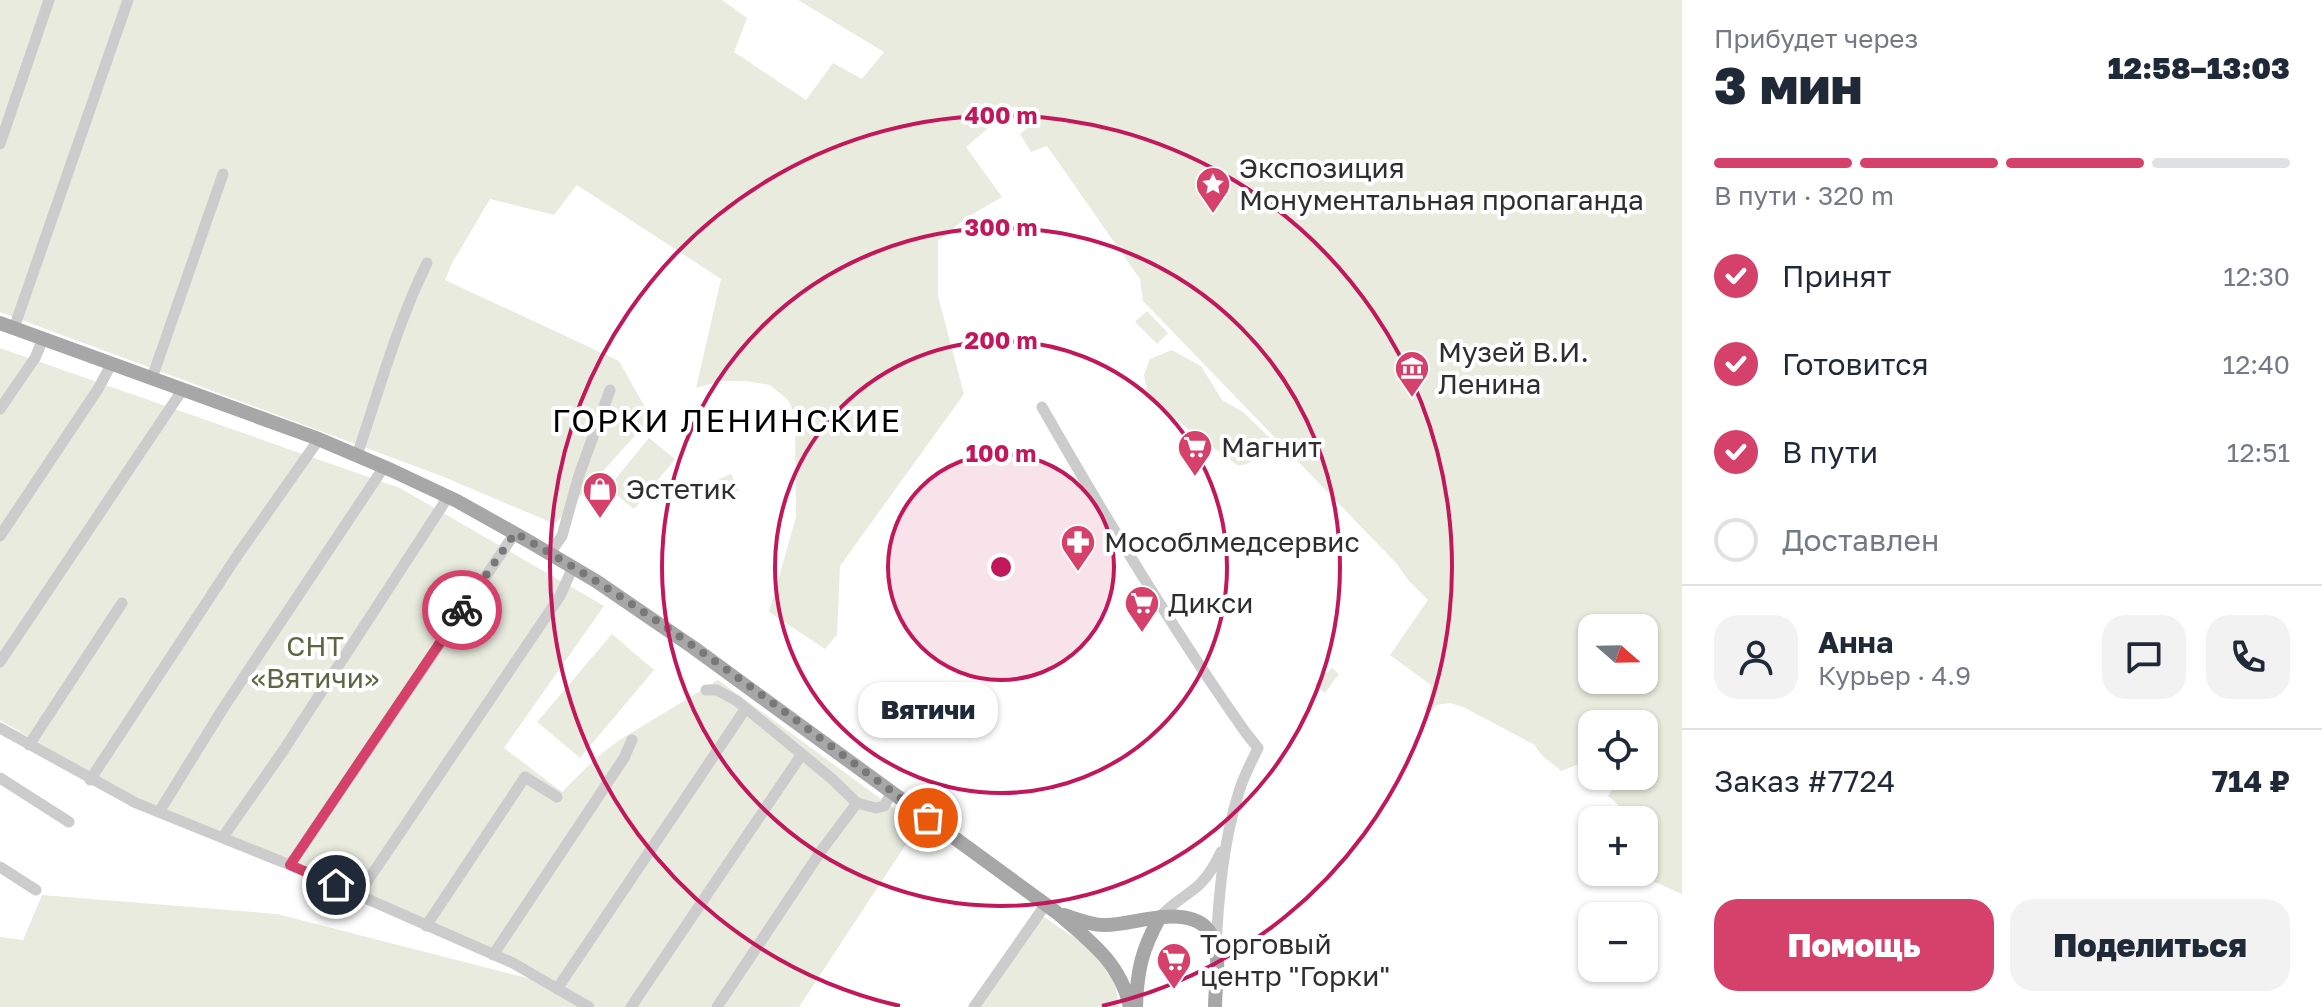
<!DOCTYPE html>
<html lang="ru">
<meta charset="utf-8">
<style>
:root{--surface:#fff;--page:#f2f2f3;--text:#1f2937;--muted:#747a83;--line:#e0e1e3;--accent:#d6416b}
body{margin:0;font-family:"Golos Text",sans-serif;background:var(--page);color:var(--text);height:100vh;display:flex;flex-direction:column;font-size:30px;white-space:nowrap}
*{box-sizing:border-box;margin:0}
p{font-size:26px;color:var(--muted)}
.icon{flex:none;width:44px;height:44px;fill:none;stroke:currentColor;stroke-width:2;stroke-linecap:round;stroke-linejoin:round}
.map{position:relative;flex:1;overflow:hidden}
.drawer{display:flex;flex-direction:column;background:var(--surface);width:640px}
.drawer>*{flex:none}
.needle{width:52px;rotate:110deg}
.controls{position:absolute;left:1578px;top:614px;display:grid;gap:16px}
.controls a{display:grid;place-items:center;width:80px;height:80px;border-radius:16px;background:var(--surface);box-shadow:0 2px 6px #0004;font-size:40px}
.pin{position:absolute;display:grid;place-items:center;width:68px;height:68px;color:#fff;margin:-34px;border:4px solid #fff;border-radius:50%;box-shadow:0 2px 8px #0007}
.courier{position:absolute;display:grid;place-items:center;width:80px;height:80px;margin:-40px;border:6px solid #d6416b;border-radius:50%;background:#fff;color:#222;box-shadow:0 2px 10px #0007}
.bubble{position:absolute;height:56px;border-radius:24px;background:var(--surface);box-shadow:0 2px 6px #0004;font-size:26px;font-weight:800;line-height:56px;text-align:center}
.headline em{font-style:normal;font-weight:800}
.headline div{display:flex;flex-direction:column-reverse}
.headline{display:flex;align-items:center;justify-content:space-between;height:136px;padding:0 32px}
h1{font-size:52px;font-weight:800;line-height:60px}
.bar{display:grid;grid-template-columns:repeat(4,1fr);gap:12px 8px;align-content:center;height:96px;padding:0 32px}
.bar i{height:10px;border-radius:6px;background:var(--line)}
.bar .active{background:var(--accent)}
.bar p{grid-column:span 4}
.line{display:flex;align-items:center;gap:20px;padding:0 32px;border-top:2px solid var(--line)}
.line div{flex:1}
.round{display:grid;place-items:center;flex:none;width:84px;height:84px;border-radius:24px;background:var(--page)}
ol{padding:0 32px;list-style:none}
li{display:flex;align-items:center;gap:24px;height:88px}
li p{margin-inline-start:auto}
li .icon{padding:8px;border-radius:50%;background:var(--accent);color:#fff;stroke-width:4}
li:last-child{color:var(--muted)}
li i{width:44px;height:44px;border:4px solid var(--line);border-radius:50%}
.cta{display:flex;gap:16px;margin-top:auto;padding:16px 32px}
.cta a{flex:1;height:92px;border-radius:24px;background:var(--accent);color:#fff;font-size:32px;font-weight:800;line-height:92px;text-align:center}
.cta a+a{background:var(--page);color:var(--text)}
main{display:flex;flex:1;min-height:0}
.map>svg:first-child{display:block}
</style>
<main>
<div class="map">
<svg width="1682" height="1007" viewBox="0 0 1682 1007">
<rect width="100%" height="100%" fill="#fff"/>
<!-- green -->
<path fill="#e8ebde" fill-rule="evenodd" d="M0,0H722L747,18L734,52L806,100L833,63L862,79L884,52L798,0H1682V894L1632,872H1644V820H1635L1608,796L1621,776H1644V724H1592V759L1561,771C1552,762 1541,758 1535,745L1463,707L1450,703L1436,705L1430,713L1424,709L1430,698L1431,685L1390,655L1428,600L1408,580L1397,564L1143,301L1140,279L1047,146L1031,152L1020,134L1030,126L1014,106L966,147L1002,197L966,218L938,241V296L964,394L840,566L837,635L825,649L769,612L796,517L795,415L788,400L770,385L745,381H721L696,388L721,279L577,185L554,215L490,199L451,265L445,280L619,361L651,418L555,524L439,475L0,312ZM1592,628H1644V680H1592Z
M1147,311L1168,333L1157,344L1135,322Z
M0,348L400,488L604,606L504,748L562,792L596,758L618,741L718,680L918,826L799,1007H596L535,969L287,859L125,794L0,720Z
M1172,350L1201,366L1222,400L1243,412L1273,441C1263,451 1252,467 1237,465L1149,400L1144,375L1150,359Z
M649,438L675,459L634,509L608,488Z
M731,474L739,490L729,495L721,492L715,481Z
M612,634L654,670L580,758L537,722Z
M1332,668L1339,674L1325,693L1314,685Z
M42,895L277,914L542,982L580,1007H0V937L23,940Z
M1038,913L1090,948L1115,983L1119,1007H969Z"/>
<g fill="none" stroke-linecap="round" stroke-linejoin="round">
<!-- minor -->
<path stroke="#ccc" stroke-width="11" d="M0,144L49,0
M14,328L128,0
M152,378L223,174
M1042,407C1106,519 1171,627 1246,733L1258,748C1251,763 1242,779 1238,795C1223,843 1219,894 1216,945
M0,409L35,358L43,339
M357,455C379,391 397,324 427,263
M0,536L98,389L112,363
M550,553L562,536L579,475L610,390
M0,662L183,389
M706,690H717L737,701L831,778L857,803L876,808L884,806L892,792
M0,728L136,803L290,865L513,963L589,1007
M29,745L122,603
M0,778L69,822
M90,780L237,556L319,439
M159,812L222,710L384,467
M223,837L283,751L448,497
M290,865L515,533
M0,867L36,890
M358,895L560,596L573,567
M1160,917C1172,903 1187,896 1200,884C1210,874 1215,864 1221,852
M426,926L525,777L557,797
M493,955L624,758L632,740
M557,989L746,708
M631,1007L802,754
M717,1007L821,851L857,803
M974,1007L1046,904"/>
<!-- major -->
<path stroke="#a7a7a7" stroke-width="14" d="M0,323L316,438L391,470L457,501L530,542L596,581L694,648L1056,912C1088,939 1121,963 1130,1007
M1064,915C1077,919 1092,926 1106,925C1134,925 1192,901 1211,934C1222,953 1215,985 1215,1007
M1136,1007C1137,970 1142,949 1160,917"/>
</g>
<g fill="none" stroke-linecap="round" stroke-linejoin="round">
<!-- done -->
<path stroke="#787878" stroke-width="8" stroke-dasharray="0 14.4" d="M462,610L515,533C661,614 794,720 928,818"/>
<!-- route -->
<path stroke="#d6416b" stroke-width="10" d="M336,885L290,865L462,610"/>
</g>
<!-- distance rings -->
<circle cx="1001" cy="567" r="113" fill="#c2185b" fill-opacity=".12"/>
<g fill="none" stroke="#c2185b" stroke-width="4">
<circle cx="1001" cy="567" r="113"/>
<circle cx="1001" cy="567" r="226"/>
<circle cx="1001" cy="567" r="339"/>
<path d="M900 1006A451 451 0 1 1 1102 1006"/>
</g>
<!-- icons -->
<defs>
<g id="sight-pin" transform="scale(1.8)"><path d="M0 17L-7.5 6A9.5 9.5 0 1 1 7.5 6Z" fill="#d6416b" stroke="#fff"/><path d="M0-6L1.8-2.2L6-1.7L2.9 1.2L3.7 5.4L0 3.3L-3.7 5.4L-2.9 1.2L-6-1.7L-1.8-2.2Z" fill="#fff"/></g>
<g id="museum-pin" transform="scale(1.8)"><path d="M0 17L-7.5 6A9.5 9.5 0 1 1 7.5 6Z" fill="#d6416b" stroke="#fff"/><path d="M0-6L6-3V-2H-6V-3ZM-5-1h2V3h-2ZM-1-1h2V3h-2ZM3-1h2V3H3ZM-6 4H6V6H-6Z" fill="#fff"/></g>
<g id="supermarket-pin" transform="scale(1.8)"><path d="M0 17L-7.5 6A9.5 9.5 0 1 1 7.5 6Z" fill="#d6416b" stroke="#fff"/><path d="M-6-5.5h2.5l.6 2H6L4.5 2H-2.5L-4.4-4H-6ZM-1.5 3.2a1.3 1.3 0 1 0 .1 0ZM3 3.2a1.3 1.3 0 1 0 .1 0Z" fill="#fff"/></g>
<g id="shop-pin" transform="scale(1.8)"><path d="M0 17L-7.5 6A9.5 9.5 0 1 1 7.5 6Z" fill="#d6416b" stroke="#fff"/><path d="M-5-2.5h2.3a2.7 3.5 0 0 1 5.4 0H5L5.5 6h-11ZM-1.5-2.5h3a1.5 2.3 0 0 0-3 0Z" fill="#fff"/></g>
<g id="pharmacy-pin" transform="scale(1.8)"><path d="M0 17L-7.5 6A9.5 9.5 0 1 1 7.5 6Z" fill="#d6416b" stroke="#fff"/><path d="M-2-6h4v4h4v4h-4v4h-4v-4h-4v-4h4Z" fill="#fff"/></g>
</defs>
<g fill-rule="evenodd">
<use href="#sight-pin" x="1213" y="184"/>
<use href="#museum-pin" x="1412" y="368"/>
<use href="#supermarket-pin" x="1195" y="447"/>
<use href="#shop-pin" x="600" y="489"/>
<use href="#pharmacy-pin" x="1078" y="542"/>
<use href="#supermarket-pin" x="1142" y="603"/>
<use href="#supermarket-pin" x="1174" y="960"/>
</g>
<g text-anchor="middle" stroke-width="8" stroke-linejoin="round" paint-order="stroke">
<!-- poi labels -->
<g font-size="28" fill="#2f2f2f" stroke="#fff" text-anchor="start">
<text x="1239" y="178">Экспозиция<tspan x="1239" dy="32">Монументальная пропаганда</tspan></text>
<text x="1438" y="362">Музей В.И.<tspan x="1438" dy="32">Ленина</tspan></text>
<text x="1221" y="457">Магнит</text>
<text x="626" y="499">Эстетик</text>
<text x="1104" y="552">Мособлмедсервис</text>
<text x="1168" y="613">Дикси</text>
<text x="1200" y="954">Торговый<tspan x="1200" dy="32">центр "Горки"</tspan></text>
</g>
<!-- park labels -->
<g font-size="28" fill="#5a6740" stroke="#fff">
<text x="315" y="656">СНТ<tspan x="315" dy="32">«Вятичи»</tspan></text>
</g>
<!-- quarter labels -->
<g font-size="32" letter-spacing="2" fill="#000" stroke="#fff">
<text x="727" y="432">ГОРКИ ЛЕНИНСКИЕ</text>
</g>
</g>
<circle cx="1001" cy="567" r="12" fill="#c2185b" stroke="#fff" stroke-width="4"/>
<g font-size="24" text-anchor="middle" font-weight="bold" fill="#c2185b" stroke="#fff" stroke-width="8" stroke-linejoin="round" paint-order="stroke">
<text x="1001" y="124">400 m</text>
<text x="1001" y="236">300 m</text>
<text x="1001" y="349">200 m</text>
<text x="1001" y="462">100 m</text>
</g>
</svg>
<div class="controls">
<a><svg class="needle" viewBox="-14 -14 28 28"><path d="M0-13l5 13h-10z" fill="#e53935"/><path d="M0 13l5-13h-10z" fill="#747a83"/></svg></a>
<a><svg class="icon" aria-label="locate" viewBox="0 0 24 24"><circle cx="12" cy="12" r="6"/><path d="M12 2v4M12 18v4M2 12h4M18 12h4"/></svg></a>
<a>+</a>
<a>−</a>
</div>
<div class="pin" style="left:928px;top:818px;background:#ea580c"><svg class="icon" aria-label="bag" viewBox="0 0 24 24"><path d="M5 8h14l-1 12H6zM9 8a3 3 0 0 1 6 0"/></svg></div>
<div class="pin" style="left:336px;top:885px;background:#1f2937"><svg class="icon" aria-label="home" viewBox="0 0 24 24"><path d="M3 11l9-7 9 7M6 9v11h12V9"/></svg></div>
<div class="courier" style="left:462px;top:610px"><svg class="icon" aria-label="bike" viewBox="0 0 24 24"><circle cx="6" cy="16" r="4"/><circle cx="18" cy="16" r="4"/><path d="M6 16l4-8h5l3 8M10 8l3 8H6M13 5h3"/></svg></div>
<div class="bubble" style="left:858px;top:682px;width:140px">Вятичи</div>
</div>
<section class="drawer">
<div class="headline"><div><h1>3 мин</h1><p>Прибудет через</p></div><em>12:58–13:03</em></div>
<div class="bar"><i class="active"></i><i class="active"></i><i class="active"></i><i></i><p>В пути · 320 m</p></div>
<ol>
<li><svg class="icon" aria-label="check" viewBox="0 0 24 24"><path d="M5 12l5 5 9-10"/></svg>Принят<p>12:30</p></li>
<li><svg class="icon" aria-label="check" viewBox="0 0 24 24"><path d="M5 12l5 5 9-10"/></svg>Готовится<p>12:40</p></li>
<li><svg class="icon" aria-label="check" viewBox="0 0 24 24"><path d="M5 12l5 5 9-10"/></svg>В пути<p>12:51</p></li>
<li><i></i>Доставлен</li>
</ol>
<div class="line" style="height:144px"><a class="round"><svg class="icon" aria-label="person" viewBox="0 0 24 24"><circle cx="12" cy="8" r="4"/><path d="M4 21q1-7 8-7t8 7"/></svg></a><div><b>Анна</b><p>Курьер · 4.9</p></div><a class="round"><svg class="icon" aria-label="chat" viewBox="0 0 24 24"><path d="M4 5h16v11H9l-5 4z"/></svg></a><a class="round"><svg class="icon" aria-label="phone" viewBox="0 0 24 24"><path d="M5 4h4l2 5-3 2q2 4 5 5l2-3 5 2v4C11 20 4 13 5 4z"/></svg></a></div>
<div class="line" style="height:104px"><div>Заказ #7724</div><b>714 ₽</b></div>
<div class="cta"><a>Помощь</a><a>Поделиться</a></div>
</section>
</main>
